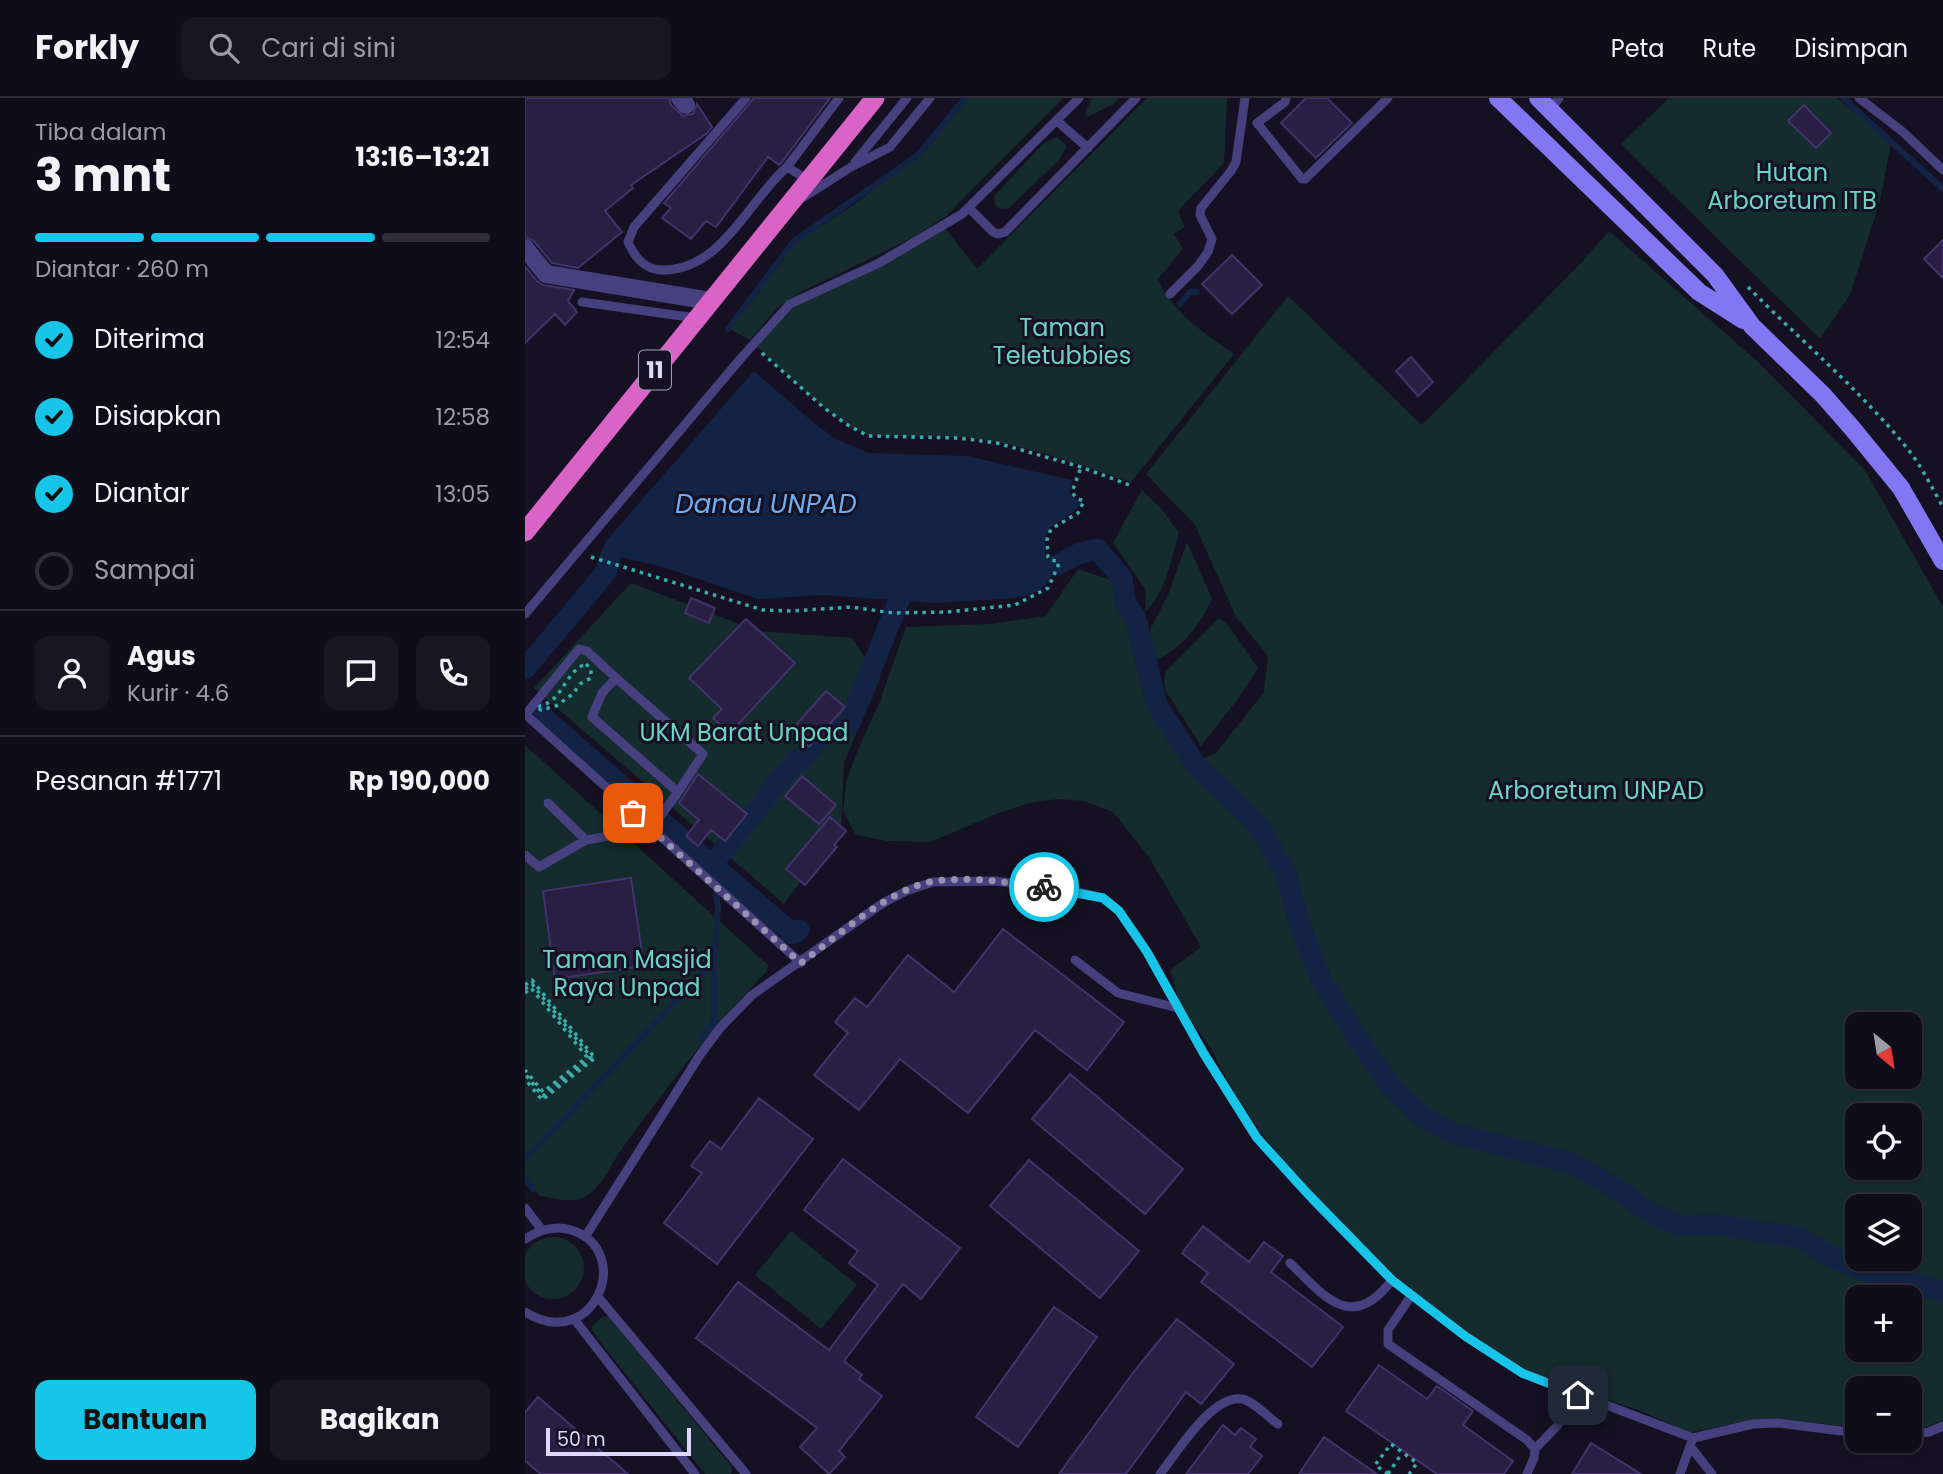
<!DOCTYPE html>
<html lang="id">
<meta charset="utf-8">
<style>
:root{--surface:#100d1a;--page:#191623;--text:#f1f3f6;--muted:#9c9ca2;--line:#302d39;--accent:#17c5e8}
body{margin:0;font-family:Poppins,sans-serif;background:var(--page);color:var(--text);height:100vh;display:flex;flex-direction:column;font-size:26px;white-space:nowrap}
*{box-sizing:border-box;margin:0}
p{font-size:23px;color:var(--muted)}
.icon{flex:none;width:38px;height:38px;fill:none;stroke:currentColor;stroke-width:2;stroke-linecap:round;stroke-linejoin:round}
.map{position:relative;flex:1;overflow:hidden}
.details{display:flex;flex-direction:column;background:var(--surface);width:525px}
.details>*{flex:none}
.needle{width:46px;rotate:150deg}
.fabs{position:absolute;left:1320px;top:914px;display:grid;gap:14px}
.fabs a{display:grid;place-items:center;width:77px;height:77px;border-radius:14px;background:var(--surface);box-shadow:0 2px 5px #0004,0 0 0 2px var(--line);font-size:35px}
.scale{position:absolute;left:21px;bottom:18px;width:145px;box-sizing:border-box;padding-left:7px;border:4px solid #ddd7fb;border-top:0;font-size:19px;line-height:24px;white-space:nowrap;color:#ddd7fb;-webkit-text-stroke:5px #151123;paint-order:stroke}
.pin{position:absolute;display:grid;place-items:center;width:60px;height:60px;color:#fff;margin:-30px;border-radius:14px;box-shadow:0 4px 10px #0006}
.courier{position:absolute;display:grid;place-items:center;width:70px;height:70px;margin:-35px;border:5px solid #17c5e8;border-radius:50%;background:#fff;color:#222;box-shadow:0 2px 9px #0007}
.head em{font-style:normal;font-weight:700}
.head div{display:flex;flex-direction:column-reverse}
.head{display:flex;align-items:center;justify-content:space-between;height:119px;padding:0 35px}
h1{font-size:46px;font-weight:700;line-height:52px}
.bar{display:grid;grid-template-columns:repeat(4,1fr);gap:10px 7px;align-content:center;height:84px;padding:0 35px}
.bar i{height:9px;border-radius:5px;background:var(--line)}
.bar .on{background:var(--accent)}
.bar p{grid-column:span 4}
.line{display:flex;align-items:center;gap:18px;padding:0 35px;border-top:2px solid var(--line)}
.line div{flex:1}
.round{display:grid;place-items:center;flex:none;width:74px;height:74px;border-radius:14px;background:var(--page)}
ol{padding:0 35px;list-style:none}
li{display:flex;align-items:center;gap:21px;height:77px}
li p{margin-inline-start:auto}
li .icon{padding:7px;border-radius:50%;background:var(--accent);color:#111;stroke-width:4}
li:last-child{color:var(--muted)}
li i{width:38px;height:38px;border:4px solid var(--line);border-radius:50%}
.action{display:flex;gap:14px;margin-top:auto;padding:14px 35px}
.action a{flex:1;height:80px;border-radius:14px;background:var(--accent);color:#111;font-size:28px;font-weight:700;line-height:80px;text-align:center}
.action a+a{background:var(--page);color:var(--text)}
header{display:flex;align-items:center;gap:42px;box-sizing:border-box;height:98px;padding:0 35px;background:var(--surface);border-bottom:2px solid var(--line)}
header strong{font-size:33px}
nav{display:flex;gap:38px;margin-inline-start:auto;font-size:24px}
.search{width:490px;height:63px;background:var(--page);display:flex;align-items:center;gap:18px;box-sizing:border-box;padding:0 24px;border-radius:14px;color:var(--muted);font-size:26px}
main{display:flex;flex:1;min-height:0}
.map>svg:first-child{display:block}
</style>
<header>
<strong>Forkly</strong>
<div class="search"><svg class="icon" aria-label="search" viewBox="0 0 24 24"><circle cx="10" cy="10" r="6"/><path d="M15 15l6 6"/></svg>Cari di sini</div>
<nav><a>Peta</a><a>Rute</a><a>Disimpan</a></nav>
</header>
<main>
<section class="details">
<div class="head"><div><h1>3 mnt</h1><p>Tiba dalam</p></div><em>13:16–13:21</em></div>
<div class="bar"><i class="on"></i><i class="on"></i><i class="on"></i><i></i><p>Diantar · 260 m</p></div>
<ol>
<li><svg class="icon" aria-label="check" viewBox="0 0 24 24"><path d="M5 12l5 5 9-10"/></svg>Diterima<p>12:54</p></li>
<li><svg class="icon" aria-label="check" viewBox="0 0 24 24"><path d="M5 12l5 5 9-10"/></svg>Disiapkan<p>12:58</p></li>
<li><svg class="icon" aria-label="check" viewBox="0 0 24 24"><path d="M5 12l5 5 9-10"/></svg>Diantar<p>13:05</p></li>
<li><i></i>Sampai</li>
</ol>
<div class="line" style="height:126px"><a class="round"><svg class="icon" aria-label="person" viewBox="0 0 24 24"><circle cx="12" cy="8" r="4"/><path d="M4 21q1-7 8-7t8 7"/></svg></a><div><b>Agus</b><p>Kurir · 4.6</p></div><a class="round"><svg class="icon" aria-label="chat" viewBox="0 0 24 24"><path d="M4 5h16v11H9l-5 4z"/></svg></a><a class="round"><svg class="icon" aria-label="phone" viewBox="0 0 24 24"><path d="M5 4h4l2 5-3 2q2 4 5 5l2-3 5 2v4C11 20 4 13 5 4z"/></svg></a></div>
<div class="line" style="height:91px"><div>Pesanan #1771</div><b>Rp 190,000</b></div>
<div class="action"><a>Bantuan</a><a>Bagikan</a></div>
</section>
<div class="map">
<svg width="1418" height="1376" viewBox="0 0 1418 1376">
<rect width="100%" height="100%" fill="#151123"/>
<!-- green -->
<path fill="#142c2d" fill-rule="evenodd" d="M440,0H538L421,118L389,139L280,192L253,209L225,242L203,230L243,173L268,146L327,108L393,57Z
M567,0H594L588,6L562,19L560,16Z
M622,0H702L699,65L653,113L660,129L649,136L658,151L633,181C646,213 680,236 709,256L606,384C561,370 517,352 472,344C429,335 386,341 343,337C305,322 262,276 231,248L270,208L381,153L420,130L452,171Z
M1144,0H1312L1366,44L1355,103L1325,197L1295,241L1096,46Z
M532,39L542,48L534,62L484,110C474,113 465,106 471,96L518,46Z
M1084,133L1233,264L1340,372L1418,509V1322L1404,1328L1384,1331V1290H1332V1330L1251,1320L1222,1323L1164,1335L1116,1313L1067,1297L999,1272L938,1231L870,1178L773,1079L737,1036L709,995L685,949L655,907L645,872L676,849L624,759L588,714L559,703L534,701L508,704L474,715L405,744L362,743L331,737L318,713L322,681L334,649L354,606L381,529L465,526L521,518L553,471L589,483L635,606L673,662L691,655L739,594L743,558L711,519L670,427L621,376L763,198L897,327L1054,167ZM1332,926H1384V978H1332ZM1332,1017H1384V1069H1332ZM1332,1108H1384V1160H1332ZM1332,1199H1384V1251H1332Z
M617,392L636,410L654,435C646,460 641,496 620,514L621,492L588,445Z
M662,444L687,501C675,527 657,551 630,563L623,536L643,497Z
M106,485L233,533L327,540L355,581L319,664L316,731L259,806L9,590Z
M694,520L703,527L733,570L712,602L676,648L641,593L639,584L641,573Z
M0,647L243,867L242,873C188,929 139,992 94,1055C85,1069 74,1094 57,1100C44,1105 28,1100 15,1098L0,1081Z
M266,1133L332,1187L296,1231L230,1177Z
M-3 1170a31 31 0 1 1 62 0a31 31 0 1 1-62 0Z
M83,1218L207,1369L206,1376H180L72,1240L67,1232V1228L77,1219Z"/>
<!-- water -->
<path fill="#132345" d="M229,273L289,325L311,341L344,355L442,358L547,382L545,396L556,404C540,431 518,415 520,458L525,464L532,467L520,488L515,492L500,498L478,501L409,505L298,497L233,501L135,468L86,457L79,447L81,443Z"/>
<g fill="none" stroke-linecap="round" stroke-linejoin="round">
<!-- stream -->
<path stroke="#132345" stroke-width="6" d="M1318,0L1418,91
M655,206L665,194H672
M203,231L269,143L393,57L440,0
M175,941L189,925V864
M0,1061L189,864L193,810L188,766
M0,1081L8,1091"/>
<!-- canal -->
<path stroke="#132345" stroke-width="21" d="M532,467L553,456L572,451L597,480L600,504L610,518L632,607L671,667L734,728L760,774L776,830L797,883L835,944L866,989L897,1018L927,1035L1049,1066L1087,1088L1126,1115L1155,1128L1194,1127L1276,1140L1308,1160L1345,1174L1418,1193
M0,571L77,479L82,472L86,457
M11,613L129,716
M138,725L268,836L274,832
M188,766L271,662L277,663L296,637L324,627L374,502"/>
</g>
<!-- building -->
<path fill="#281f43" stroke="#42336c" stroke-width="2" d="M0,0H144L146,7L158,18L168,16L172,6L187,29L181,36L106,87L108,90L80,113L97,134L53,170L27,165L9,143L0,139Z
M229,0H305L257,64L254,67L243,59L191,129L181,123L166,141L137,120L146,110L139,105Z
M781,0H802L827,25L791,60L756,25Z
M1279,7L1306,35L1291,50L1263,23Z
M1418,142V180L1399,161Z
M707,157L737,187L707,216L677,186Z
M0,168L12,183L18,187L49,192L43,203L52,214L40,227L30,216L0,245Z
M886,259L908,284L893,298L871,273Z
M166,500L190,510L184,525L160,515Z
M221,521L270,565L205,635L188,620L197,611L164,580Z
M301,593L320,609L284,649L266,633Z
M173,676L222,716L200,743L186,732L173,748L161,738L174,722L154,705Z
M277,678L311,707L294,726L260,698Z
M305,719L321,733L309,747L312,749L280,787L261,771Z
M106,780L119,868L30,881L18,793Z
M478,831L599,924L562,972L510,932L443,1015L375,961L334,1012L289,977L323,935L310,924L330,900L342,909L383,857L429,894Z
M545,976L658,1071L620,1116L507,1021Z
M234,1000L288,1041L192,1166L139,1125L177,1075L166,1068L185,1043L196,1051Z
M318,1061L435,1150L396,1201L378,1186L319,1263L337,1277L334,1281L357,1298L314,1353L320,1359L304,1376L275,1349L292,1330L171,1240L213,1184L304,1252L353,1187L324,1165L333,1153L279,1112Z
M504,1062L614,1153L575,1200L465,1108Z
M678,1128L724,1164L739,1144L758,1158L746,1174L818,1229L787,1269L676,1184L683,1175L657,1155Z
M529,1209L572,1239L493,1349L451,1319Z
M652,1221L709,1266L676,1306L661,1294L601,1376H534L610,1272Z
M854,1267L902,1301L912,1288L948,1313L938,1327L988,1363L979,1376H912L821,1313Z
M13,1299L103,1376H16L0,1363V1314Z
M698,1327L710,1337L716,1330L731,1341L725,1349L737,1358L723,1376H661Z
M799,1339L852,1376H774Z
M1066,1345L1116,1376H1047Z"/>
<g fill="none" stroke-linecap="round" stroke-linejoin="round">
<!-- path -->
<path stroke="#3babab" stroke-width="3.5" stroke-dasharray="3.5 5" stroke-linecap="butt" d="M1223,189C1276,243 1334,291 1382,350C1396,367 1407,390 1418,409
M237,255L298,309L321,326L343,338L434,340L472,345L556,369L607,388
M66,459L238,512L266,513L327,509L368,515L422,514L490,507L523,490L533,468V463L525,462L523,459L522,442L526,431L553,415L559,403L551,400L547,394L556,369
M61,566L66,571V580L55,586L48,596L31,608L16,612L11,608C38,607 38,574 61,566Z
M0,887L7,882L70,960L17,1002L0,981
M0,891L7,886L66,959L18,998L0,976
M0,895L6,890L62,959L18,994L0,972
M863,1376L850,1367L866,1346L892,1365L884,1376
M863,1376L877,1355"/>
<!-- service -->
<path stroke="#47407e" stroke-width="9" d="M221,0L109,129L103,144C110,160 120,172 138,172C197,172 223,103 262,69L283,82
M761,0L760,4L732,25L777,81H780L863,0
M1334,0L1378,34L1418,72
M1025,12L1034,0
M532,23L563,50
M330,64L382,0
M262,69L314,0
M279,99L326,69L365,49L405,0
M444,110L468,134L473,136L480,134L611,0
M645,196L673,168L683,154L687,141L675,117L676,110L706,73L711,64L720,0
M57,204L171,220
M0,516L217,259L265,206L354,165L437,116L554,0
M0,616L276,865
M0,617L54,551L62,553L91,580
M23,705L61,742L126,731L153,694L67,619L77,595L91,580L178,656L153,694
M0,757L14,769L61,742
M550,862L593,895L653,910
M0,1110L17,1132
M60,1139L175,957L195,930L227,897L358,805L381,793L408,784L470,783L544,792L578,800L594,813L622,854L679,956L732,1040L792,1106L867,1182L940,1238L997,1275L1168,1340L1228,1326L1253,1325L1332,1335
M0,1141C14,1132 29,1127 46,1132C111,1152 69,1257 0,1214
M765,1165C800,1199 827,1235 867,1182
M886,1198L863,1232V1246L1002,1342L1010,1351
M73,1199L221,1376
M49,1221L170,1376
M1384,1337L1404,1334L1418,1328
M1165,1348L1187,1376
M635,1376C652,1355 687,1296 717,1301C728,1303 743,1319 753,1326
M1002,1376L1009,1360L1010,1351L1032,1328L1053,1297
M1155,1376L1168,1340"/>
<!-- minor -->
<path stroke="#47407e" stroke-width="18" d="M155,0L161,7
M0,150L21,176L186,203"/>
<!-- secondary -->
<path stroke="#8277f2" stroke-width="18" d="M973,0L1174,194L1218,222
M1013,0L1190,177L1227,228L1298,297L1327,330L1376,390L1418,463"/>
<!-- trunk -->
<path stroke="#da64c5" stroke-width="19" d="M0,434L350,0"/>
</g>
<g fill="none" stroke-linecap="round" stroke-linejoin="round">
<!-- done -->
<path stroke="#9792af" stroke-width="7" stroke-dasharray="0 12.6" d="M108,715L276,865C313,838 365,790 410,783C446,778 483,785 519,789"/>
<!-- route -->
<path stroke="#17c5e8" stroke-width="9" d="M519,789L578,800L594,813L622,854L679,956L732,1040L782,1095L867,1182L940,1238L997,1275L1053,1297"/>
</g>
<g text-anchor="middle" stroke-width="6" stroke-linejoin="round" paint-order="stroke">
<!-- shield labels -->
<rect fill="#151123" stroke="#a19cba" stroke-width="2" x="114" y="252.5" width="32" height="39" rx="5"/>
<g font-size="23" font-weight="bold" fill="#ddd7fb">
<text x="130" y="280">11</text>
</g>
<!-- park labels -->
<g font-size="24" fill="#6ad4c1" stroke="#151123">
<text x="1267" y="83">Hutan<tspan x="1267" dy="28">Arboretum ITB</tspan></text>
<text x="537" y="238">Taman<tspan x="537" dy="28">Teletubbies</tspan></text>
<text x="219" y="643">UKM Barat Unpad</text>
<text x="1071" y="701">Arboretum UNPAD</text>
<text x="102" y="870">Taman Masjid<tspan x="102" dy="28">Raya Unpad</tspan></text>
</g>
<!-- water labels -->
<g font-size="26" font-style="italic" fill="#6fadf1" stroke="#151123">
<text x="241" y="415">Danau UNPAD</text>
</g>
</g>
</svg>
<div class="fabs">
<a><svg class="needle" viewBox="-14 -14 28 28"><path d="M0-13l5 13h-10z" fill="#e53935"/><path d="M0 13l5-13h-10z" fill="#9c9ca2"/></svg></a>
<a><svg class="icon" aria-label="locate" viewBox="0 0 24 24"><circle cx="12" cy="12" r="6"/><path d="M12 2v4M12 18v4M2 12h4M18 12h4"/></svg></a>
<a><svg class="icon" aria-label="layers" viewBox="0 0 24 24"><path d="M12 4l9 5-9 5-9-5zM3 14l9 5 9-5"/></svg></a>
<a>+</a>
<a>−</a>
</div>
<div class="scale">50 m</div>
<div class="pin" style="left:108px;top:715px;background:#ea580c"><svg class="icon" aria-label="bag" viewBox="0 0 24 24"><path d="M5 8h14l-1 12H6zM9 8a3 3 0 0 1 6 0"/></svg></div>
<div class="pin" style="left:1053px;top:1297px;background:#1f2937"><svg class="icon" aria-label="home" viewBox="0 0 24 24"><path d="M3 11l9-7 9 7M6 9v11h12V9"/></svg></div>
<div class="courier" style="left:519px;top:789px"><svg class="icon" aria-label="bike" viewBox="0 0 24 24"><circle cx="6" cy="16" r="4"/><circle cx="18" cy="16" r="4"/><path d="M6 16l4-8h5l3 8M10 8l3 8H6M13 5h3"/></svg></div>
</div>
</main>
